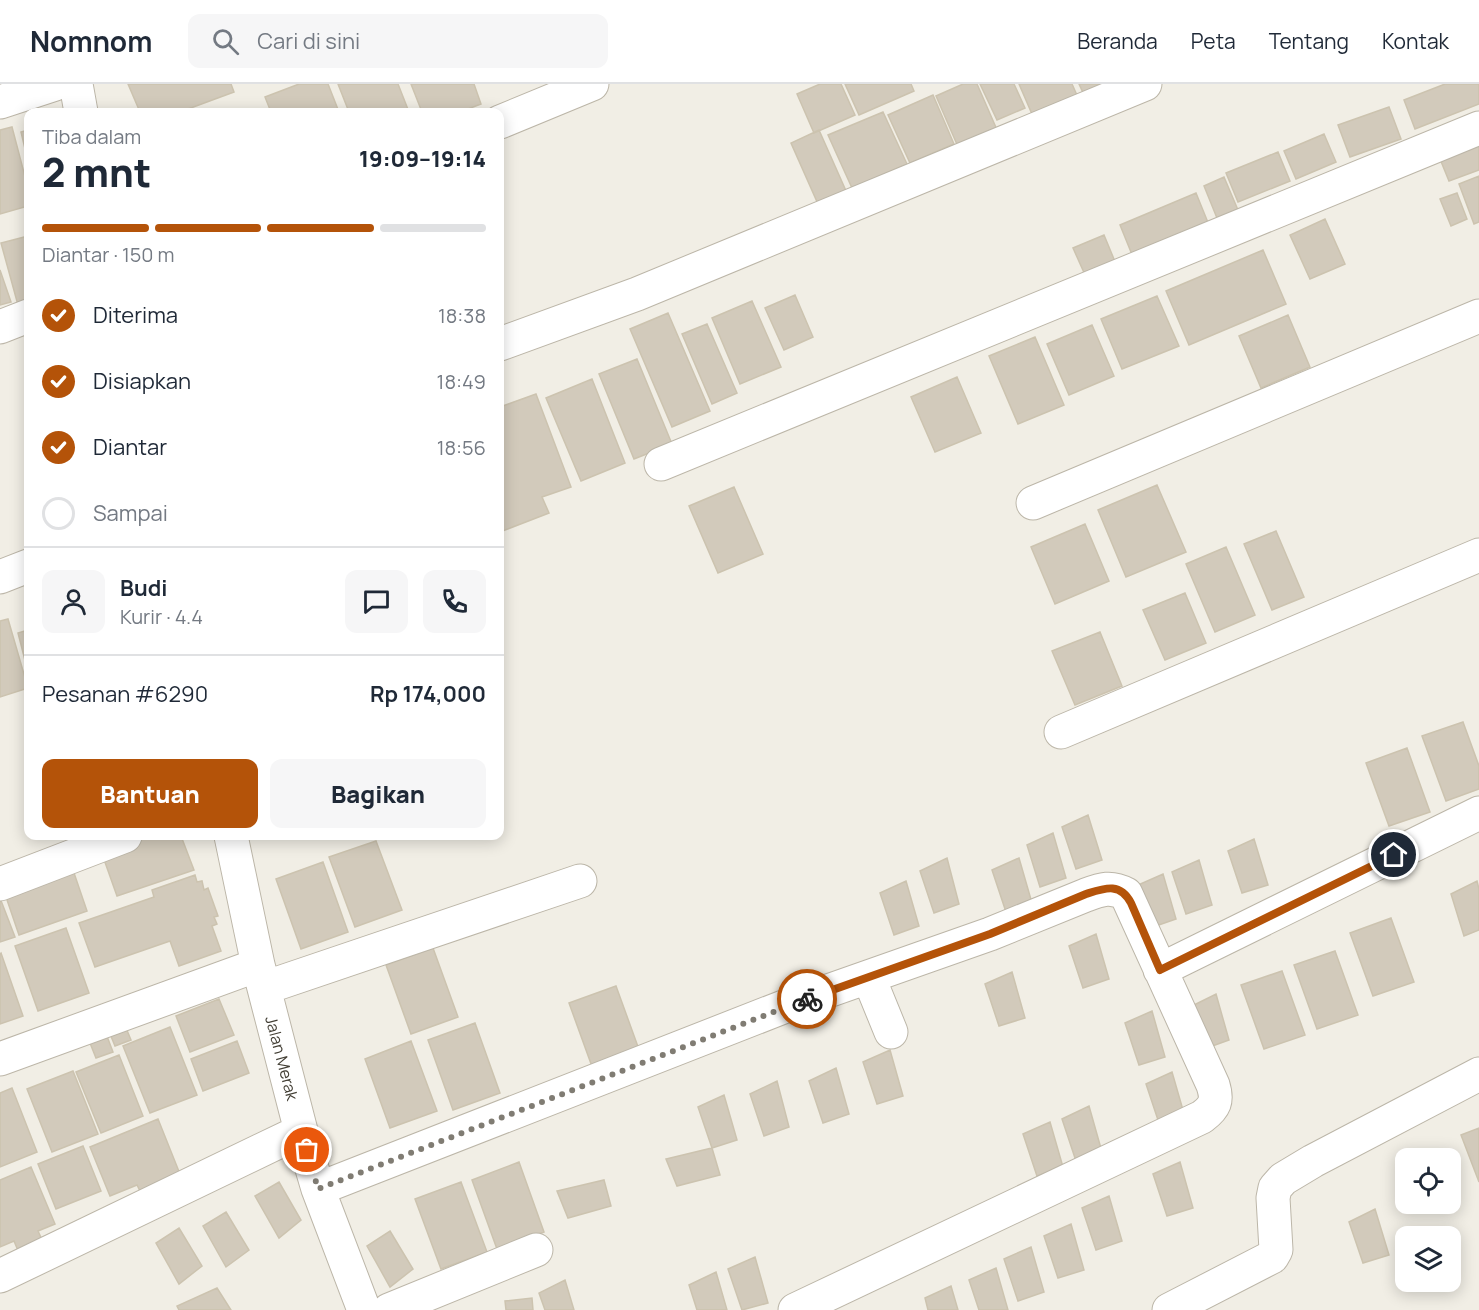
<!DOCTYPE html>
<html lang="id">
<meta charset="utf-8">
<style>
:root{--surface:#fff;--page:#f6f6f7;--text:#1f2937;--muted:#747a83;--line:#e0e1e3;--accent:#b45309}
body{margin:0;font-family:Manrope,sans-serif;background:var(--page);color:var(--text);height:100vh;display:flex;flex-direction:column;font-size:22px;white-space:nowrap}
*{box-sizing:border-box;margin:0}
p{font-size:20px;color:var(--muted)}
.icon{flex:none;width:33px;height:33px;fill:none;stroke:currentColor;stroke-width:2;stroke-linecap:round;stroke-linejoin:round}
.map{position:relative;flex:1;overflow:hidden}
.panel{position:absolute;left:24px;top:24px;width:480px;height:732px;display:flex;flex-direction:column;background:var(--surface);border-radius:12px;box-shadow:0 3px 15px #0003}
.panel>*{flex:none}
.buttons{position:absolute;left:1395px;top:1064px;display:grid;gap:12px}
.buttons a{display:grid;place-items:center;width:66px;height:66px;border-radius:12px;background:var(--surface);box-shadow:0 3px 15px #0003;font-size:30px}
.pin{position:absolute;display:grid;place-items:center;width:51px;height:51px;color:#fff;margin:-26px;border:3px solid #fff;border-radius:50%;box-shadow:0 2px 6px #0007}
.courier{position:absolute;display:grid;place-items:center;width:60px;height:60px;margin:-30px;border:4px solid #b45309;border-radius:50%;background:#fff;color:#222;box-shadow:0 2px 8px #0007}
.headline em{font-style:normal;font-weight:800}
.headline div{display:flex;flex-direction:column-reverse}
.headline{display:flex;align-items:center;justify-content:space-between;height:102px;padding:0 18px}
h1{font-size:39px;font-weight:800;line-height:45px}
.bar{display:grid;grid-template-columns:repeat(4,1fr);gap:9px 6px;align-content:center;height:72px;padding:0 18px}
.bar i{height:8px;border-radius:4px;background:var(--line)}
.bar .current{background:var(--accent)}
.bar p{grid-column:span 4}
.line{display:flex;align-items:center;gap:15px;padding:0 18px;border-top:2px solid var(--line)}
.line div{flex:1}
.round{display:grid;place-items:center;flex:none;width:63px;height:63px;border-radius:12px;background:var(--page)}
ol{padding:0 18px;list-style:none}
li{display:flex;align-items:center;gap:18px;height:66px}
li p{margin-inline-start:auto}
li .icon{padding:6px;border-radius:50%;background:var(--accent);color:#fff;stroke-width:4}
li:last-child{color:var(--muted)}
li i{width:33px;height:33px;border:3px solid var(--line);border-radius:50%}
.primary-button{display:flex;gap:12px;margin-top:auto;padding:12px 18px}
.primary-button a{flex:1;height:69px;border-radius:12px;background:var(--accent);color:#fff;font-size:24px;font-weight:800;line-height:69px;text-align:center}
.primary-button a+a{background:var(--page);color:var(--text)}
header{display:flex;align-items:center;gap:36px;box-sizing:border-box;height:84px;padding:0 30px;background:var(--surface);border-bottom:2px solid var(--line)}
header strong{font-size:28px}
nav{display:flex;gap:33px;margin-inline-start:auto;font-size:21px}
.search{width:420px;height:54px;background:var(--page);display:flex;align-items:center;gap:15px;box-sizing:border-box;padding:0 21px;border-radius:12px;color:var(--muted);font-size:22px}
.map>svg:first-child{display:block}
</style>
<header>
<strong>Nomnom</strong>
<div class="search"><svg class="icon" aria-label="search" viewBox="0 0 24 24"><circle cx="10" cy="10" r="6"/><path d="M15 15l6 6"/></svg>Cari di sini</div>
<nav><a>Beranda</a><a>Peta</a><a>Tentang</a><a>Kontak</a></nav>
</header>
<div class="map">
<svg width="1479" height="1226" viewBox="0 0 1479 1226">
<rect width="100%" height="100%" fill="#f1eee5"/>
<!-- building -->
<path fill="#d2cabb" stroke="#ccc3af" stroke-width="1.5" d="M128,0H231L234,8L180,28H140Z
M299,0H328L339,28H271L265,13Z
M338,0H398L409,28H349Z
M411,0H474L481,20L460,28H422Z
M820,0H841L855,31L814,49L797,10Z
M845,0H911L914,7L859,31Z
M963,0H977L998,48L959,65L936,12Z
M980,0H1014L1025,24L997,36Z
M1019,0H1072L1080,18L1035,37Z
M1079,0H1114L1085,13Z
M1445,0H1479V20L1415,45L1404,16Z
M933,11L954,60L910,79L888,31Z
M1389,23L1401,55L1350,73L1338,41Z
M883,28L907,80L852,104L828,51Z
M12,43L28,104V122L0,130V46Z
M28,46V77L21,48Z
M819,46L850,116L822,129L791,59Z
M1324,50L1336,78L1296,95L1284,67Z
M1479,60V86L1449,97L1440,75Z
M1278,68L1290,97L1238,118L1226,89Z
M1479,92V138L1474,140L1459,100Z
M1224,93L1238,126L1217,134L1204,102Z
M1196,109L1209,141L1133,173L1120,141Z
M1457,109L1467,135L1451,142L1440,115Z
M1325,135L1345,180L1310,195L1290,151Z
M1104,151L1116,180L1086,193L1073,164Z
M28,152V218L18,221L1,159Z
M1263,166L1286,220L1189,261L1166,207Z
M0,186L11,218L0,221Z
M795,211L813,253L784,266L765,224Z
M1157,212L1179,262L1122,285L1101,235Z
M752,217L781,283L740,300L712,234Z
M668,229L710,327L672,343L630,245Z
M1288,231L1310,283L1261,304L1239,252Z
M707,240L737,309L712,320L682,250Z
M1092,241L1114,292L1069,311L1047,260Z
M1035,253L1064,321L1018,340L989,272Z
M637,275L672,360L634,375L599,290Z
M957,293L981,349L935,368L911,313Z
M592,295L625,379L581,397L546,314Z
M536,310L571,403L542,413L549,429L500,448V323Z
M1157,401L1186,468L1126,493L1098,426Z
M734,403L763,470L718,489L689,422Z
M1085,440L1109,497L1055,520L1031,463Z
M1276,447L1304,513L1272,526L1244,460Z
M1226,463L1255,531L1215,548L1186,480Z
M1185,509L1206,559L1165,576L1143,526Z
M8,535L28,604L0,613V537Z
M28,546V588L18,549Z
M1100,548L1122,602L1075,621L1052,567Z
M1463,638L1479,682V705L1446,717L1422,652Z
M1407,664L1430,728L1389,742L1366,679Z
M1088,731L1102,776L1076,785L1062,743Z
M1053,749L1066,794L1040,803L1027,761Z
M143,752H181L194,786L117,812L101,767Z
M1254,755L1268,801L1242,809L1228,767Z
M376,757L402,826L355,843L329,773Z
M947,774L959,820L934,829L920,787Z
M1019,774L1032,819L1006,828L992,786Z
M1199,776L1212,821L1186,830L1172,788Z
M323,778L348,848L301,865L276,795Z
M73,786L87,827L19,851L5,810Z
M1163,790L1176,835L1150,844L1136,802Z
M195,791L197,798L202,797L204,806L208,804L218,832L214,833L217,840L212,842L221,867L179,882L170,857L95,883L79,839L154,813L152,806Z
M906,797L919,842L894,851L880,809Z
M1477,797L1479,805V846L1464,852L1451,810Z
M0,814L15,853L0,858Z
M1391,834L1414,898L1373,912L1350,849Z
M66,844L89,909L38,927L15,862Z
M1096,850L1109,895L1083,904L1069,862Z
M433,864L458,933L411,950L386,881Z
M1335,867L1358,931L1317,945L1294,881Z
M1,869L23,932L0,940V870Z
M1282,887L1305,951L1264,965L1241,901Z
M1012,888L1025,934L999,942L985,900Z
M616,902L641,971L594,988L569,919Z
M1216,910L1229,956L1204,965L1190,923Z
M219,915L234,951L190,968L176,932Z
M1152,927L1165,973L1139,981L1125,939Z
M124,939L131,956L115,962L108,945Z
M475,939L500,1009L453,1026L428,956Z
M170,943L197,1011L150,1029L123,962Z
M105,947L113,968L96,974L88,954Z
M237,957L249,989L203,1007L191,975Z
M411,957L437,1027L390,1044L365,975Z
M890,966L903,1012L877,1020L863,978Z
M119,971L143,1032L101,1049L76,988Z
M836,984L849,1030L823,1039L809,997Z
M73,987L98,1050L52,1068L27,1005Z
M1172,988L1185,1033L1160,1042L1146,1000Z
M777,997L789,1043L764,1052L750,1010Z
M12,1004L37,1068L0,1083V1009Z
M724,1011L737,1056L712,1064L698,1023Z
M1089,1022L1102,1068L1076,1077L1062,1035Z
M158,1035L182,1095L142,1111L137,1101L110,1112L90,1063Z
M1050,1038L1063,1083L1037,1092L1023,1050Z
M1479,1044V1098L1461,1051Z
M83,1062L101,1107L56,1125L38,1080Z
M712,1064L720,1091L677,1102L666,1075Z
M519,1078L544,1148L497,1165L472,1096Z
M1180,1078L1193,1124L1167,1132L1153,1090Z
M31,1083L55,1140L38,1147L43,1158L19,1169L14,1157L0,1163V1096Z
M604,1096L611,1122L568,1134L557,1107Z
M279,1098L301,1136L279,1154L255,1112Z
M461,1098L487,1168L441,1185L415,1115Z
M1109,1112L1122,1157L1096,1166L1082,1124Z
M1375,1125L1389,1171L1363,1179L1349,1138Z
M226,1128L249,1166L226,1183L203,1142Z
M1071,1140L1084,1186L1058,1194L1044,1152Z
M179,1144L202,1182L179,1200L156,1159Z
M390,1147L413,1185L390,1203L367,1162Z
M1031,1163L1044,1208L1018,1217L1004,1175Z
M755,1173L768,1219L742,1226L728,1185Z
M996,1184L1008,1226H979L969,1196Z
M716,1188L727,1226H697L689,1201Z
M565,1196L574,1226H545L539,1209Z
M951,1202L958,1226H928L925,1214Z
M217,1204L231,1226H179L177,1222Z
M532,1214L533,1226H506L505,1217Z"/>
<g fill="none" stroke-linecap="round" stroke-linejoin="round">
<!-- minor casing -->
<g stroke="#bcb6a8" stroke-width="35">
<path id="minor" d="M76,0L81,28
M0,18L55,0
M500,38L592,0
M0,243L28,232
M500,260L637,210L1145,0
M661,380L1479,44
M1033,419L1479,232
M0,493L28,482
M1061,648L1479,471
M231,752L258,881L301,1047L318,1105L364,1226
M0,800L125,752
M1160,886L1479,729
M869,894L891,948
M264,904L580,797
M0,975L258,881
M318,1105L791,920L990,850L1086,811C1102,805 1111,802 1126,810L1213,1001C1218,1017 1215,1023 1202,1033L795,1226
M0,1192L301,1047
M389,1226L536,1166
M1169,1226L1272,1173L1276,1166L1273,1114L1275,1104L1283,1095L1313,1077L1479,990"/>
</g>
<!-- minor -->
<use href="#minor" stroke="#fff" stroke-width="33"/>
</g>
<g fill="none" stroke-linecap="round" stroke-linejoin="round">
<!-- done -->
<path stroke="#807c73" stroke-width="6" stroke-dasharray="0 10.8" d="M307,1066L318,1105L807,915"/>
<!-- route -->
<path stroke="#b45309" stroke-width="8" d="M807,915L990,850L1086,810C1105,804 1120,798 1131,819L1160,886L1394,771"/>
</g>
<g text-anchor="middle" stroke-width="5" stroke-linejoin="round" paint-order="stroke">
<!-- street labels -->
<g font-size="16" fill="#433f35" stroke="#fff">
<text transform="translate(282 974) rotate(75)" y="6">Jalan Merak</text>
</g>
</g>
</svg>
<div class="buttons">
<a><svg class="icon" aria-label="locate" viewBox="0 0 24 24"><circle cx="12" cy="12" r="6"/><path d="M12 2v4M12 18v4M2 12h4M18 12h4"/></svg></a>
<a><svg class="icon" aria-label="layers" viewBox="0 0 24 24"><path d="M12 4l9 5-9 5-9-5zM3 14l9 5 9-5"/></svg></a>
</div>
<div class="pin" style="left:307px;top:1066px;background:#ea580c"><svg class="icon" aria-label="bag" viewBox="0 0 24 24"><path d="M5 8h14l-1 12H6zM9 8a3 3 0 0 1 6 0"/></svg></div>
<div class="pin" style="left:1394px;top:771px;background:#1f2937"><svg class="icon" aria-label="home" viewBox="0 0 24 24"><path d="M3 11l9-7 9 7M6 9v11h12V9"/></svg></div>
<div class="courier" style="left:807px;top:915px"><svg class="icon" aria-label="bike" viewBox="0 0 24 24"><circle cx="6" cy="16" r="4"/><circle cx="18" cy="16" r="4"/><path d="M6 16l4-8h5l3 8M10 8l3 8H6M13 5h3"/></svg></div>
<section class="panel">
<div class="headline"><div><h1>2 mnt</h1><p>Tiba dalam</p></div><em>19:09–19:14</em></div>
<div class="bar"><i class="current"></i><i class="current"></i><i class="current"></i><i></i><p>Diantar · 150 m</p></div>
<ol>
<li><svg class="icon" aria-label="check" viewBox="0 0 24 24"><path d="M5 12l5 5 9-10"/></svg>Diterima<p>18:38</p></li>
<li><svg class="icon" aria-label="check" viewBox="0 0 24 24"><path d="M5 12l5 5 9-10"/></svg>Disiapkan<p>18:49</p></li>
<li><svg class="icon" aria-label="check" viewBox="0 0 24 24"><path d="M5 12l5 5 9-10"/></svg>Diantar<p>18:56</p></li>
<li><i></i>Sampai</li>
</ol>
<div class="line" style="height:108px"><a class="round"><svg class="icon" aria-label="person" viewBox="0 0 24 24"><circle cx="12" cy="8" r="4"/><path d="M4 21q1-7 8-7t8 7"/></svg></a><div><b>Budi</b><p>Kurir · 4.4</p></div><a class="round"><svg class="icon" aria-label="chat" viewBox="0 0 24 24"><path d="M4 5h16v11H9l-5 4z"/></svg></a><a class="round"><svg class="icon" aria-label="phone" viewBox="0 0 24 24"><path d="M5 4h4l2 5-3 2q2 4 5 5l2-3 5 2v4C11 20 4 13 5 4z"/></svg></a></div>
<div class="line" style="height:78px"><div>Pesanan #6290</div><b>Rp 174,000</b></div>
<div class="primary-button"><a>Bantuan</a><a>Bagikan</a></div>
</section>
</div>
